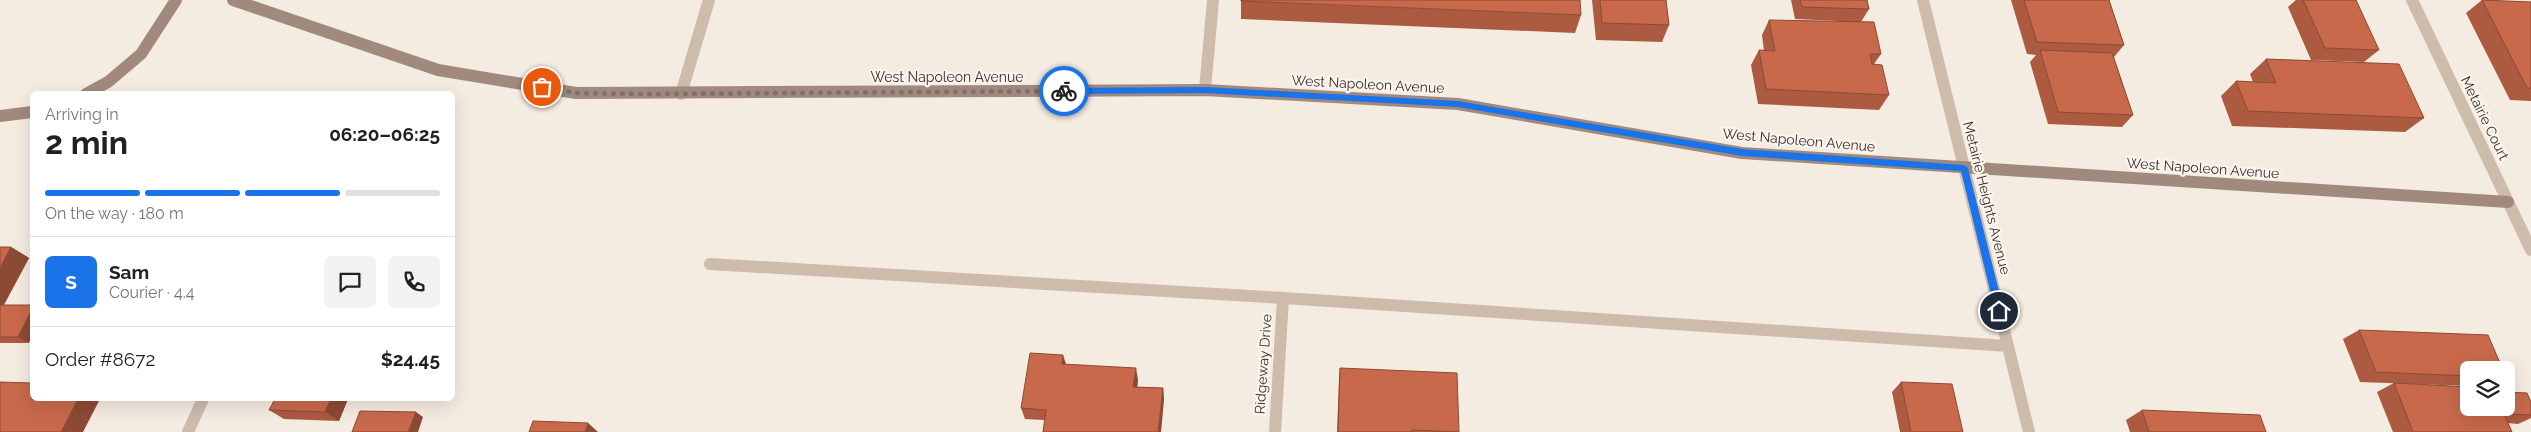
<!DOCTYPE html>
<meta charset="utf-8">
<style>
:root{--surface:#fff;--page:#f2f2f2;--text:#202124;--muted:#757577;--line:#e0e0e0;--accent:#1a73e8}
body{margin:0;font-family:Raleway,sans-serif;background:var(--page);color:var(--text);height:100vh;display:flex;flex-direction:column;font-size:19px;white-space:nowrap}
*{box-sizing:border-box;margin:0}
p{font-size:16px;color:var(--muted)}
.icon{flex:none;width:28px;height:28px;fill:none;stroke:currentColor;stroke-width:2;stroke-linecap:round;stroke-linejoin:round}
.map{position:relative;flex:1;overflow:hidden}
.panel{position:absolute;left:30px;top:91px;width:425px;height:310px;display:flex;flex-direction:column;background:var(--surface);border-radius:8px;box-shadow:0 5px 20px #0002}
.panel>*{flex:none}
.fabs{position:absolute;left:2460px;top:361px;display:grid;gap:10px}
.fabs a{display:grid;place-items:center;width:55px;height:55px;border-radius:8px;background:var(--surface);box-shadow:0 5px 20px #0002;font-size:25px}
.pin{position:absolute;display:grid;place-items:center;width:42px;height:42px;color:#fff;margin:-21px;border:2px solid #fff;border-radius:50%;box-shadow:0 1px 5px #0007}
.courier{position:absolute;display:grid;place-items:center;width:50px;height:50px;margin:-25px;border:4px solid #1a73e8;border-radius:50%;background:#fff;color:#222;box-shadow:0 1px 6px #0007}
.head em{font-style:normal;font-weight:700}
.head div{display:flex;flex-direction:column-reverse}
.head{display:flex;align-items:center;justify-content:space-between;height:85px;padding:0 15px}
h1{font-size:32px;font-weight:700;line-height:38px}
.bar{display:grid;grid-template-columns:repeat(4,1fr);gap:8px 5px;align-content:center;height:60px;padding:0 15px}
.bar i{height:6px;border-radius:4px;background:var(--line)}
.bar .current{background:var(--accent)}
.bar p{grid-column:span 4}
.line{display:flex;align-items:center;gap:12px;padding:0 15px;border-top:1px solid var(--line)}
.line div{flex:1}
.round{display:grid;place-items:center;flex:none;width:52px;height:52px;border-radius:8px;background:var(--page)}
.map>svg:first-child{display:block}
</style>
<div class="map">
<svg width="2531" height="432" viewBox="0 0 2531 432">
<rect width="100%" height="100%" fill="#f4ebe1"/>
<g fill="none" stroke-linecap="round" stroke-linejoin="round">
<!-- street -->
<path stroke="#cdbbac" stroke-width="12" d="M1923,0L2029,432
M2412,0L2531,250
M1205,90L1213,0
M681,94L709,0
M710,264L1283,298L2008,346
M188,432L203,399
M1275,432L1283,298"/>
<!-- secondary -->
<path stroke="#a18a7d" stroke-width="12" d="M233,0L438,70L576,93L1205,90L1458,104L1742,153L2508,202
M86,94L108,82L141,54L176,0
M0,116L32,112"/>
</g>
<!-- wall -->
<path fill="#ac5a40" d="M1592,0H1666L1669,25L1662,42L1596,40Z
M1791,0H1867L1869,9L1861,22L1795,19Z
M2011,0H2109L2124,45L2114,57L2133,115L2122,127L2048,124L2030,62L2036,55L2027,54Z
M2296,0H2356L2379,50L2364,62L2311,60L2288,7Z
M2482,0L2531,2V101L2510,100L2466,13Z
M1241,1L1581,15L1575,33L1241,19Z
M1769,20L1881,54L1874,64L1889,95L1879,110L1758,104L1751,65L1759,50L1764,51L1762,35Z
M2266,59L2424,118L2405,132L2232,126L2221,96L2236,81L2253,82L2250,74Z
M0,247H11L29,258L4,305L29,343H0Z
M2359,330L2469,370V386L2360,382L2343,339Z
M1066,364L1138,380L1137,387L1163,388L1164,400L1044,420L1025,419L1021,408Z
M1340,368L1459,432H1337L1339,378Z
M1901,382L1963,432H1900L1892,392Z
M2394,383L2531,402V418L2518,424L2508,423L2512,432H2393L2377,392Z
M348,399L339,421L284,419L269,410Z
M2142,410L2266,432H2130L2126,420Z"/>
<!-- shaded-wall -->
<path fill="#8c4a34" d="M11,247L29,258L0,311V268Z
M32,309V335L29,343L18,337Z
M1063,355L1067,367L1062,364Z
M1136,368L1138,380L1136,398L1133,387Z
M1163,388L1164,400L1161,432H1158Z
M78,399H100L83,432H61Z
M331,399H348L339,421L325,412Z
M416,412L423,417L418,432H408Z
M588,423L598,432H585Z"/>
<!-- building -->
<path fill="#c8694b" stroke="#8c4a34" d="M1241,0H1580L1581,15L1241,1Z
M1600,0H1666L1669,25L1602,23Z
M1800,0H1867L1869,9L1802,7Z
M2024,0H2109L2124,45L2037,42Z
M2303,0H2356L2379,50L2325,48Z
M2482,0L2531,2V88H2527Z
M1769,20L1874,22L1881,54H1870L1872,64L1882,65L1889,95L1766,89L1759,50L1775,51Z
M2040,50L2112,53L2133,115L2058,112Z
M2266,59L2399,64L2424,118L2248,111L2236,81L2276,83Z
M0,247H11L0,268Z
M0,305H32V309L18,337H0Z
M2359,330L2488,335L2503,370H2469V376L2376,372Z
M1030,353L1063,355L1062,364L1136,368L1133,387L1163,388L1158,432H1043L1046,410L1021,408Z
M1340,368L1457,373L1459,432L1412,430V432H1338Z
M0,382L32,383V399H78L61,432H0Z
M1901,382L1952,384L1963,432H1911Z
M2394,383L2469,387V408H2506V392L2527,393L2531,402V415L2504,414L2512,432H2413Z
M275,399H331L325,412L269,410Z
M2142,410L2260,415L2266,432H2149Z
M360,411L416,412L408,432H352Z
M533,421L588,423L585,432H529Z"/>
<!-- route -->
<path fill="#1a73e8" d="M1205,87L1458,101L1742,149L1964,165L1968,168L2004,311L1999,315L1995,311L1961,171L1742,156L1458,107L1205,93L1064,94L1061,91L1064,88Z"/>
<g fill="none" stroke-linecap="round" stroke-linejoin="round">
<!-- done -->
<path stroke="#7c716b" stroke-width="5" stroke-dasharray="0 9" d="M542,87L576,93L646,94L1064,91"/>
</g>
<g text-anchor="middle" stroke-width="4.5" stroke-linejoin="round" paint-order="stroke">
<!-- street labels -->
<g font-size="14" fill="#3b302b" stroke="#fbf5ee">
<text x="947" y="82">West Napoleon Avenue</text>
<text transform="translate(1368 84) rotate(3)" y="5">West Napoleon Avenue</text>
<text transform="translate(2485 118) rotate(64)" y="5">Metairie Court</text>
<text transform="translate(1799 140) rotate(5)" y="5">West Napoleon Avenue</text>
<text transform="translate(2203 168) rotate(4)" y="5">West Napoleon Avenue</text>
<text transform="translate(1987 198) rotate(76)" y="5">Metairie Heights Avenue</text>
<text transform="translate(1263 364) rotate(-86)" y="5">Ridgeway Drive</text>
</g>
</g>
</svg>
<div class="fabs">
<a><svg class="icon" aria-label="layers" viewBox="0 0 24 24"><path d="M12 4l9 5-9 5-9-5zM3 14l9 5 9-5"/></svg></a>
</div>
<div class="pin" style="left:542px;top:87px;background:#ea580c"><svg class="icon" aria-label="bag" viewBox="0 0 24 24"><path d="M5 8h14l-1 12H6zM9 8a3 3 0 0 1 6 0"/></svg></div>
<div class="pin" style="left:1999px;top:311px;background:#1f2937"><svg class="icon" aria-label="home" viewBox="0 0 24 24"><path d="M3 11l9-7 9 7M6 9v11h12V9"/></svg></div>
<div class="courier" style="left:1064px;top:91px"><svg class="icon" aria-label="bike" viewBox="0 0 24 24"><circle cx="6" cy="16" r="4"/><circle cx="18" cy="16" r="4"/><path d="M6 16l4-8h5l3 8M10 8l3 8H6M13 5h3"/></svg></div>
<section class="panel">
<div class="head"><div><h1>2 min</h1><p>Arriving in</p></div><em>06:20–06:25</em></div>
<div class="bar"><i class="current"></i><i class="current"></i><i class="current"></i><i></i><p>On the way · 180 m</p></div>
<div class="line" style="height:90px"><b class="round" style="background:var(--accent);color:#fff">S</b><div><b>Sam</b><p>Courier · 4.4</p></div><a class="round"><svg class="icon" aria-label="chat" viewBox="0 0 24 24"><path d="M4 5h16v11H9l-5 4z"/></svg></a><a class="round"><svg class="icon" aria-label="phone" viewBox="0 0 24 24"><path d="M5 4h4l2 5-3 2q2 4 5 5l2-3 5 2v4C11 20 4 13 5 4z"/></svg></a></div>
<div class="line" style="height:65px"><div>Order #8672</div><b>$24.45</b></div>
</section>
</div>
